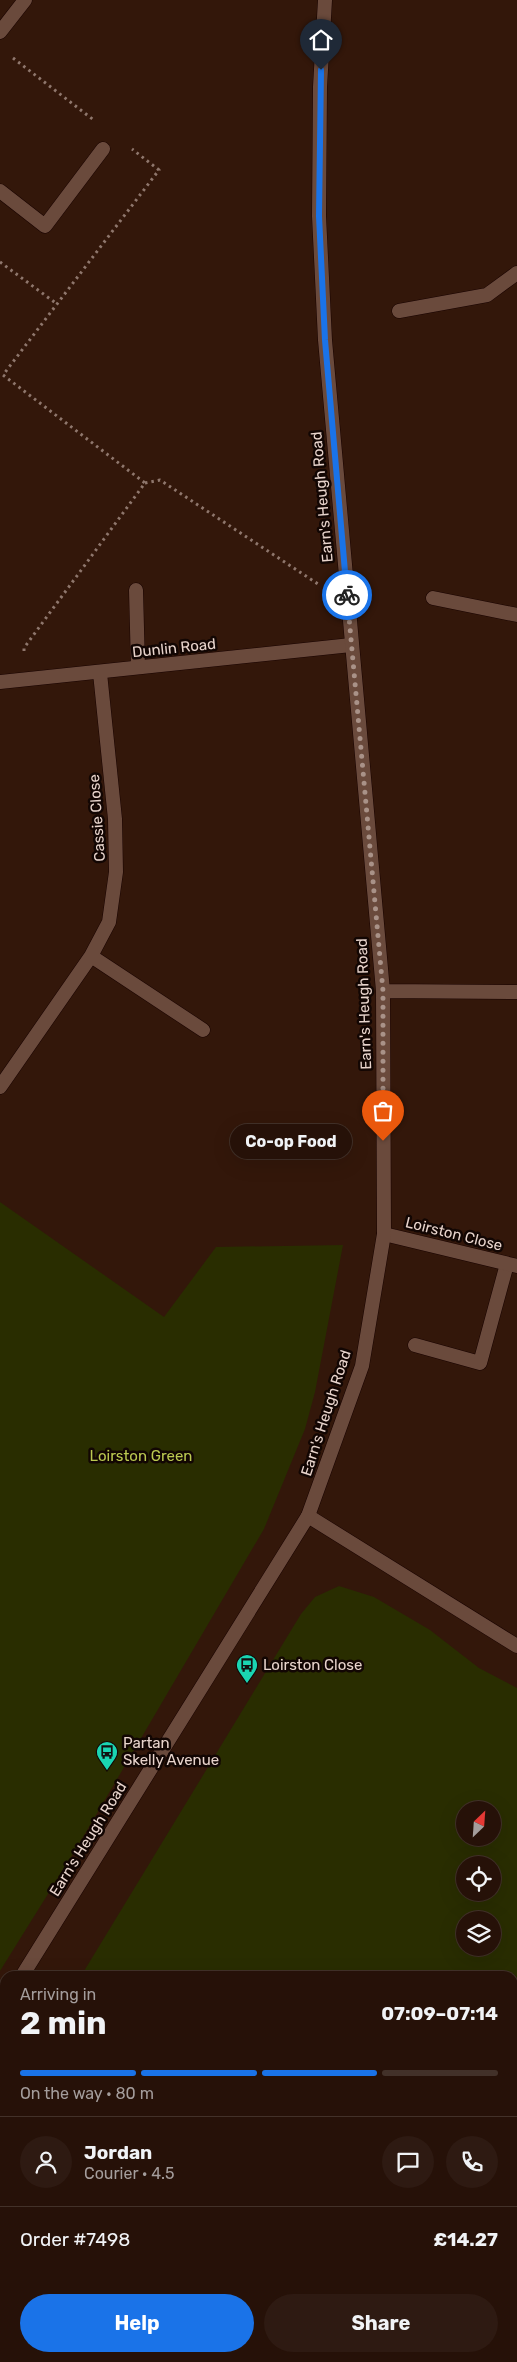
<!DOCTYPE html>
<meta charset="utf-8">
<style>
:root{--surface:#261108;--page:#2e1a12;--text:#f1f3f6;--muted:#a49d9c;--line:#423129;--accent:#1a73e8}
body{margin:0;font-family:Rubik,sans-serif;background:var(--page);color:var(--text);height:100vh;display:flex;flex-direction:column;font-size:19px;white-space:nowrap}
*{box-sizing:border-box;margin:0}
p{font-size:16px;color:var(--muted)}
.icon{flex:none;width:28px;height:28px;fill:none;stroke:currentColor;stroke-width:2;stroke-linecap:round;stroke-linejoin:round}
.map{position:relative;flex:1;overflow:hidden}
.details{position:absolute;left:0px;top:1971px;width:518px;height:391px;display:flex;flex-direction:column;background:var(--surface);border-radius:15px 15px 0 0;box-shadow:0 5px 20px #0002,0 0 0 1px var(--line)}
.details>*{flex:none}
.needle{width:32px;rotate:25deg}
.fabs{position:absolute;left:456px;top:1801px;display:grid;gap:10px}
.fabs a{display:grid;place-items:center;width:45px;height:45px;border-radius:50%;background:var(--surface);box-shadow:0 5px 20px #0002,0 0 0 1px var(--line);font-size:25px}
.pin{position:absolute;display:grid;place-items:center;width:42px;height:42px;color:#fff;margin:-51px -21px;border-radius:50% 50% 50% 0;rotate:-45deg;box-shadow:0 0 5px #0007}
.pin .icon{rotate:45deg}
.courier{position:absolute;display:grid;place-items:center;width:50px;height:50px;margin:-25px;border:4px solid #1a73e8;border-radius:50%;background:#fff;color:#222;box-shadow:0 1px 6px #0007}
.bubble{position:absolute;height:35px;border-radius:18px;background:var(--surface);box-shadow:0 5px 20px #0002,0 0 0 1px var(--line);font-size:16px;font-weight:700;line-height:35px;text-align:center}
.headline em{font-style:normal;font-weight:700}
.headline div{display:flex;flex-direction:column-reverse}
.headline{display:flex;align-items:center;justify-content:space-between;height:85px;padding:0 20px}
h1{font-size:32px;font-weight:700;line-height:38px}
.bar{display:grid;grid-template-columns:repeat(4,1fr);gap:8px 5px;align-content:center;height:60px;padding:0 20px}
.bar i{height:6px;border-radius:4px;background:var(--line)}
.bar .on{background:var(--accent)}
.bar p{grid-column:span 4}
.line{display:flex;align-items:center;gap:12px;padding:0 20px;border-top:1px solid var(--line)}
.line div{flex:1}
.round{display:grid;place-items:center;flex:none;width:52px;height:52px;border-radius:26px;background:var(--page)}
.button{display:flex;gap:10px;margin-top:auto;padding:10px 20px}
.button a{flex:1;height:58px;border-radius:30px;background:var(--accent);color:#fff;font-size:20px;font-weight:700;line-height:58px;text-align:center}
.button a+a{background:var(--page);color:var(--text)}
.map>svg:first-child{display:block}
</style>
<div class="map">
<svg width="517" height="2362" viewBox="0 0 517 2362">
<rect width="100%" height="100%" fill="#33170a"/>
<!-- green -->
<path fill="#292d00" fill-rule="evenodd" d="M0,1202L164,1317L216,1247L343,1245L315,1392L305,1429L264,1529L76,1849L0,1971Z
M339,1586L374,1597L430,1630L479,1668L517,1688V2362H344L334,2358H512V1976H81L301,1614L315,1597ZM465,1810H492V1838H465ZM465,1865H492V1892H465ZM465,1920H492V1948H465Z
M5,2084V2214L0,2212V2090Z
M0,2223L5,2225V2358H261L262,2361L0,2362Z"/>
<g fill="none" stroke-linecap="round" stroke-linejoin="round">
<!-- service casing -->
<g stroke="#190300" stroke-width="15">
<path id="service" d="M399,311L487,295L517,273
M136,590L138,667
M415,1345L480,1363L507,1264
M308,1516L517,1646"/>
</g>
<!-- minor casing -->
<g stroke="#190300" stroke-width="15">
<path id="minor" d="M0,32L25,0
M0,191L45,226L103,149
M433,598L517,615
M0,682L351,645
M91,956L203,1030
M0,1087L91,956L109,922L116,872L115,819L100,673
M384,1234L517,1266"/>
</g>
<!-- tertiary casing -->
<g stroke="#190300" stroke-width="15">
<path id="tertiary" d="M383,991L517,992
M22,1976L308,1516L362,1366L384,1234L383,991L325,340L319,216L320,87L325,0
M0,2011L5,2003"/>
</g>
<!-- path -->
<path stroke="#8f776d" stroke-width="3" stroke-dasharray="2.5 4" stroke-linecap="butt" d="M13,58L95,121
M0,262L57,304
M145,483L160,480L318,584
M24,651V648L145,483L3,375L159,170L132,149
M0,2212L5,2214
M334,2358L344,2362
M262,2362L264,2358"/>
<!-- service -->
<use href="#service" stroke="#6a4a3c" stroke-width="14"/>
<!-- minor -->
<use href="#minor" stroke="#6a4a3c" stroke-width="14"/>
<!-- tertiary -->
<use href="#tertiary" stroke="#6a4a3c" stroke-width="14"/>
</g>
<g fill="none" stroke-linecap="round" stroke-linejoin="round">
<!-- done -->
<path stroke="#a99288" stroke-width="5" stroke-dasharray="0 9" d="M347,595L383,991V1141"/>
<!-- route -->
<path stroke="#1a73e8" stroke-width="6" d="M321,70L319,216L325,340L347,595"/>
</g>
<!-- icons -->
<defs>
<g id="bus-pin" transform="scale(1.125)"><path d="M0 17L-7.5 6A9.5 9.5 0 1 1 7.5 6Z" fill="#1ad5b2" stroke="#120603"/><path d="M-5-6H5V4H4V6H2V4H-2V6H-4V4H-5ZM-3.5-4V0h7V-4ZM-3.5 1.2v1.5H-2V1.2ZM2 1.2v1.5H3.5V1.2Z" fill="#111"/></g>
</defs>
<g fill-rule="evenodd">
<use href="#bus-pin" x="247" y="1665"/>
<use href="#bus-pin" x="107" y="1752"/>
</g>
<g text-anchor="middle" stroke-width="5" stroke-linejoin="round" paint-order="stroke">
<!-- street labels -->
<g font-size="15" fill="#e8d4cc" stroke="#120603">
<text transform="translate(322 497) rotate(-95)" y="5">Earn's Heugh Road</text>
<text transform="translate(174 648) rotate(-6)" y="5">Dunlin Road</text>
<text transform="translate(97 818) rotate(-94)" y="5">Cassie Close</text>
<text transform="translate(364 1004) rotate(-92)" y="5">Earn's Heugh Road</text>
<text transform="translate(454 1234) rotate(14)" y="5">Loirston Close</text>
<text transform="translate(326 1413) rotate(-72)" y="5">Earn's Heugh Road</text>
<text transform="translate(88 1839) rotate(-58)" y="5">Earn's Heugh Road</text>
</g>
<!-- park labels -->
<g font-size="15" fill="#bbc950" stroke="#120603">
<text x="141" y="1461">Loirston Green</text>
</g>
<!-- poi labels -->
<g font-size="15" fill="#e8d4cc" stroke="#120603" text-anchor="start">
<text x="263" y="1670">Loirston Close</text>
<text x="123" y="1748">Partan<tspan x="123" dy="17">Skelly Avenue</tspan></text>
</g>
</g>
</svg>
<div class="fabs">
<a><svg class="needle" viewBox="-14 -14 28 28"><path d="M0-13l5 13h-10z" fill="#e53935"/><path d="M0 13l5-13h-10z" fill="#a49d9c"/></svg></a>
<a><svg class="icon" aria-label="locate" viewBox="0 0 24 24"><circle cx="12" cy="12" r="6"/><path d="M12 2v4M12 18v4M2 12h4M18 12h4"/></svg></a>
<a><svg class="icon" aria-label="layers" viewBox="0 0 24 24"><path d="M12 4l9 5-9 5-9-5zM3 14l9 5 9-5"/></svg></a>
</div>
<div class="pin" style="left:383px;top:1141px;background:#ea580c"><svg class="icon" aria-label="bag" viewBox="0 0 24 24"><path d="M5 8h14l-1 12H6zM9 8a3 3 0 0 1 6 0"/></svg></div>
<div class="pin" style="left:321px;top:70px;background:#1f2937"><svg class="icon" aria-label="home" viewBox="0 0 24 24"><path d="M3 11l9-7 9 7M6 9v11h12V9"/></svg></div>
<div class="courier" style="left:347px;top:595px"><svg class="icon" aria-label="bike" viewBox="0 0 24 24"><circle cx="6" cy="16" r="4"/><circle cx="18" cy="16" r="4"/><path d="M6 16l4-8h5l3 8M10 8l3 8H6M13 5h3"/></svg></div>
<div class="bubble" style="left:230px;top:1124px;width:122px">Co-op Food</div>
<section class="details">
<div class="headline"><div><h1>2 min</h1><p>Arriving in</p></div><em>07:09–07:14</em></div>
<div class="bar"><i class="on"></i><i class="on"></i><i class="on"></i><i></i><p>On the way · 80 m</p></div>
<div class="line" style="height:90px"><a class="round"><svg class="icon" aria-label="person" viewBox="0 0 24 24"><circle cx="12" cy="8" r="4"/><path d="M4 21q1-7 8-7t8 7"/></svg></a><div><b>Jordan</b><p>Courier · 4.5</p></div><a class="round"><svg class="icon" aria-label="chat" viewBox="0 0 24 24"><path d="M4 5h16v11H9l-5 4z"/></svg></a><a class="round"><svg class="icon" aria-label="phone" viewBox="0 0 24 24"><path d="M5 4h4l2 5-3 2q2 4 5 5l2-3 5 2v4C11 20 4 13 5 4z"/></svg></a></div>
<div class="line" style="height:65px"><div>Order #7498</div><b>£14.27</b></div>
<div class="button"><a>Help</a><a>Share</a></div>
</section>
</div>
